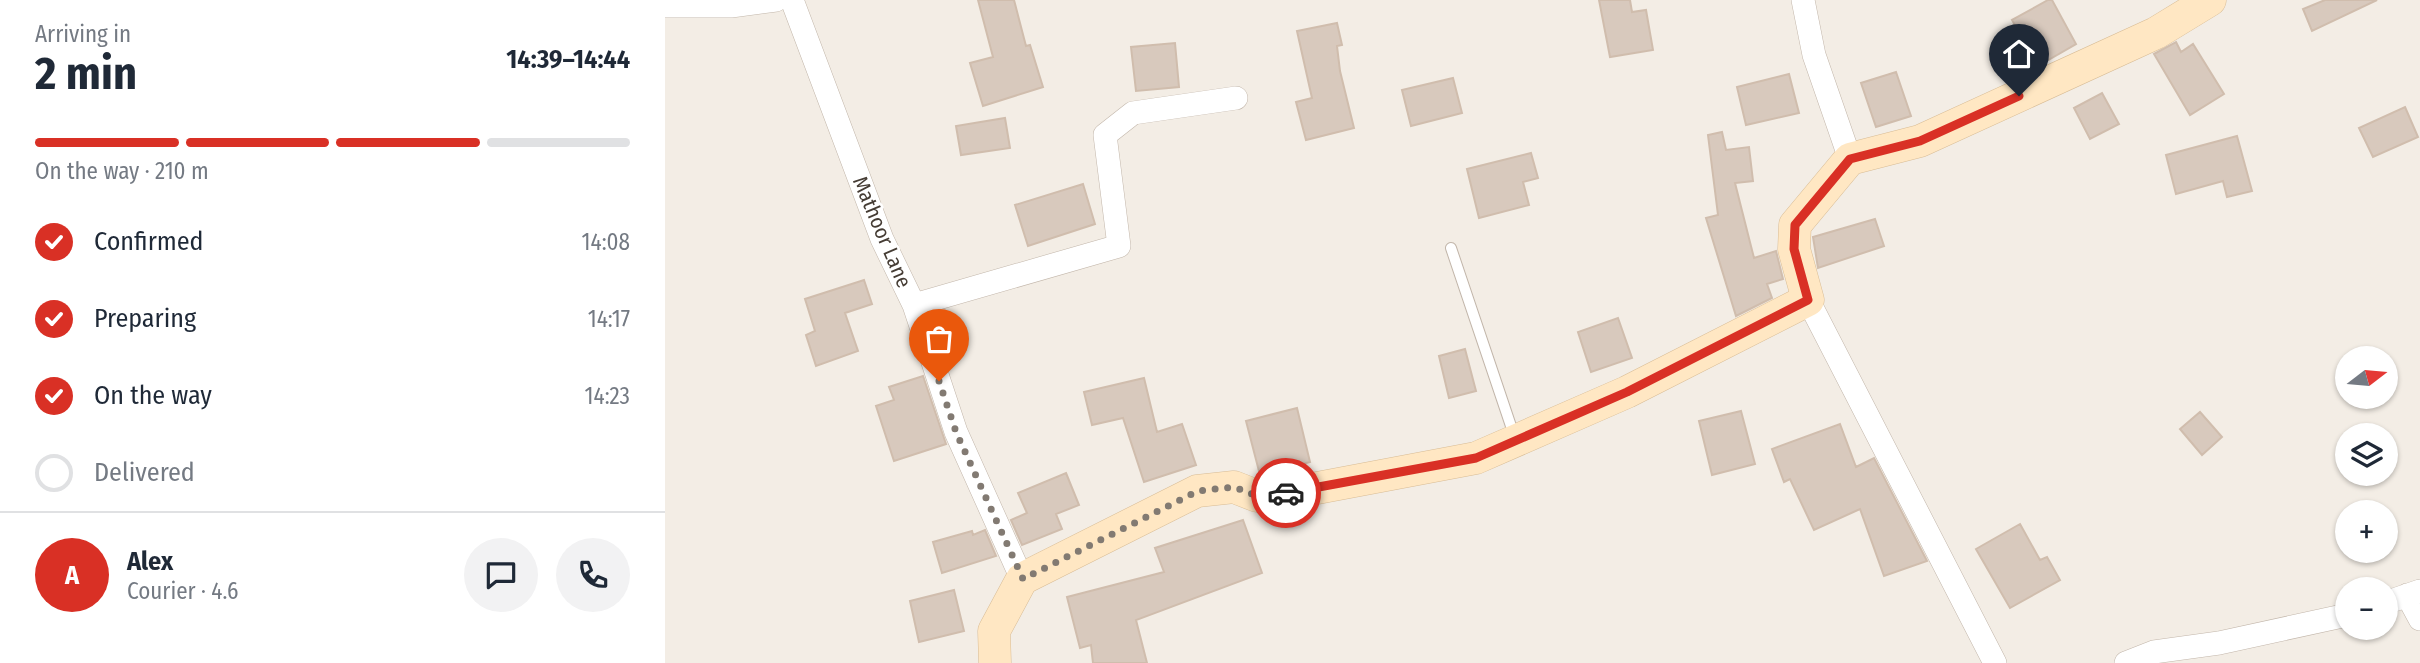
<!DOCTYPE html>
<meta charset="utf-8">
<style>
:root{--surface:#fff;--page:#f2f2f3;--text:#1f2937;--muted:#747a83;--line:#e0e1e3;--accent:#d93025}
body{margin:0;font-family:"Fira Sans Condensed",sans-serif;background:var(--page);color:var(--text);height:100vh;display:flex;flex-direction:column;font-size:26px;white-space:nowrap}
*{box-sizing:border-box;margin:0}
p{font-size:23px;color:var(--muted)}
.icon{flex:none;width:38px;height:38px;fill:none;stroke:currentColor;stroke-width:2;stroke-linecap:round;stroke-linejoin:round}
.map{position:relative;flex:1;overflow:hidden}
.panel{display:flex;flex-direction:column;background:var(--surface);width:665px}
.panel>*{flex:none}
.needle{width:46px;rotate:74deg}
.controls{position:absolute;left:1670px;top:346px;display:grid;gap:14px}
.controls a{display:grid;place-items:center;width:63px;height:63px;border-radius:50%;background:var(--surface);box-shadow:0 2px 5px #0004;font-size:35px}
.pin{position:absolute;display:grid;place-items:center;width:60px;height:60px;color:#fff;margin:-72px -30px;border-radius:50% 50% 50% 0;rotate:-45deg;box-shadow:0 0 7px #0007}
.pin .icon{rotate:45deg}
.courier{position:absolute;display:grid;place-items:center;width:70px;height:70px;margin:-35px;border:5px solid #d93025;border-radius:50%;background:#fff;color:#222;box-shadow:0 2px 9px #0007}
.head em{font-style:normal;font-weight:700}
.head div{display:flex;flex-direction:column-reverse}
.head{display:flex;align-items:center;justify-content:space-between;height:119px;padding:0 35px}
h1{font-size:46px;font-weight:700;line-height:52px}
.bar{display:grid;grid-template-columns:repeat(4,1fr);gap:10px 7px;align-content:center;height:84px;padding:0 35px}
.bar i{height:9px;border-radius:5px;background:var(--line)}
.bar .current{background:var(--accent)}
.bar p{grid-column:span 4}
.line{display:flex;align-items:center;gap:18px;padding:0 35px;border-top:2px solid var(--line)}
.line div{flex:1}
.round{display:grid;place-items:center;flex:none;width:74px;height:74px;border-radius:37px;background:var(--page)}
ol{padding:0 35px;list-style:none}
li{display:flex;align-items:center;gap:21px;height:77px}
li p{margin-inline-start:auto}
li .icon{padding:7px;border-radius:50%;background:var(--accent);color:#fff;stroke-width:4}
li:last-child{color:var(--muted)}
li i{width:38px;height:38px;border:4px solid var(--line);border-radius:50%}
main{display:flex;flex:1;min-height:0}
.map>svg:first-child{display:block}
</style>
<main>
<section class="panel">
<div class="head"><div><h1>2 min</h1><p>Arriving in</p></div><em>14:39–14:44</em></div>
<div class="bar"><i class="current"></i><i class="current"></i><i class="current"></i><i></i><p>On the way · 210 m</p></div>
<ol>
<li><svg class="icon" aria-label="check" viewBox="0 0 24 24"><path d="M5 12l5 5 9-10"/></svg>Confirmed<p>14:08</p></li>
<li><svg class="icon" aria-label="check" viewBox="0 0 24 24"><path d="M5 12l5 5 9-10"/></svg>Preparing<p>14:17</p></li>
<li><svg class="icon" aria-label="check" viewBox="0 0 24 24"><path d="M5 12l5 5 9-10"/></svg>On the way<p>14:23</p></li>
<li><i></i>Delivered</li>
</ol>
<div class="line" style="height:126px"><b class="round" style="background:var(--accent);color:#fff">A</b><div><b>Alex</b><p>Courier · 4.6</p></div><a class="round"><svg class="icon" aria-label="chat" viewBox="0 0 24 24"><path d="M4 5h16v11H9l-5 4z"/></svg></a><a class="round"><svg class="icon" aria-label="phone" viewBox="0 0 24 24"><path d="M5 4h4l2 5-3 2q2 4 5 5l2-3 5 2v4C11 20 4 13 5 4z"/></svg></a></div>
</section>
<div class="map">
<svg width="1755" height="663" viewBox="0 0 1755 663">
<rect width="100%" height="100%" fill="#f3ede5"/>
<!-- building -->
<path fill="#d8c9bd" stroke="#d0bdad" stroke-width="2" d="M313,0H349L361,46L365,45L378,87L318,106L305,63L328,57Z
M934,0H965L967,12L981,10L988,50L945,57Z
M1383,0H1387L1411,44L1373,66L1347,20Z
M1660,0H1712L1647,31L1638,9Z
M672,23L677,45L672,46L675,71L689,128L641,140L631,102L647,98L632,31Z
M1511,42L1516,52L1528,44L1559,94L1525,115L1489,54Z
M510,43L514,87L471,91L466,47Z
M1231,72L1246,116L1211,127L1196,83Z
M1124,74L1134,113L1081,125L1072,87Z
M788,78L797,113L746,126L737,90Z
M1437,93L1454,124L1425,139L1409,108Z
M1740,107L1753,137L1708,157L1694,128Z
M340,118L345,148L296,155L291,126Z
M1057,132L1061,150L1084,147L1088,181L1070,183L1089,258L1111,251L1118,279L1102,284L1107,298L1071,316L1041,218L1053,215L1043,135Z
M1572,136L1587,191L1562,197L1558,181L1511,194L1501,155Z
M866,153L873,178L858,182L864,205L814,218L802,169Z
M418,184L430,224L363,246L350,205Z
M1210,219L1219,246L1153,268L1148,237Z
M199,280L207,304L180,313L193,351L151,366L141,335L150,331L140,299Z
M953,318L967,358L926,372L913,332Z
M800,349L811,391L784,398L774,356Z
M258,376L281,444L229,461L211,406L229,400L224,387Z
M479,378L492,432L517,424L531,465L479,482L458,418L427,425L419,392Z
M632,408L645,462L595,475L581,421Z
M1076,411L1090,464L1047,475L1034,421Z
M1535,412L1557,437L1537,455L1515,429Z
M1175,424L1191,467L1209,458L1262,561L1219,576L1195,509L1149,530L1125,479L1119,482L1107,449Z
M401,473L414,505L391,514L397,529L357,545L346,520L362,513L353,493Z
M578,520L597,573L471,620L482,663H428L426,645L415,648L402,597L499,572L490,548Z
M1355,524L1375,560L1382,557L1395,580L1345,608L1311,549Z
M320,530L331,556L277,573L268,542L307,531L308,535Z
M289,590L299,631L254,642L245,601Z"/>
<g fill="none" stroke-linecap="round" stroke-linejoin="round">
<!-- lane casing -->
<g stroke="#c2b6aa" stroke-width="12">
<path id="lane" d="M786,248L850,438"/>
</g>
<!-- street casing -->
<g stroke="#c2b6aa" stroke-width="24">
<path id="street" d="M127,0L217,239L249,305L291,432L357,579
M1138,0L1149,55L1185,159
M0,6H66L111,0
M1143,300L1330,663
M249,305L454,246L440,135L468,113L571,98
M1742,595L1755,619
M1720,603L1755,591
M1461,663L1489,652L1554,643L1682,615"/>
</g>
<!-- secondary casing -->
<g stroke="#d8bc95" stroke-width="33">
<path id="secondary" d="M330,663L329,631L357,579L532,491L569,487L592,496H610L811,458L962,392L1143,300L1129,249L1130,225L1185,159L1255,141L1491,33L1545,0"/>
</g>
<!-- lane -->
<use href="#lane" stroke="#fff" stroke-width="10"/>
<!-- street -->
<use href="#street" stroke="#fff" stroke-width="23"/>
<!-- secondary -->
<use href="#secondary" stroke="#ffe7c3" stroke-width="32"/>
</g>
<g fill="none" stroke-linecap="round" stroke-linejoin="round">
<!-- done -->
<path stroke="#827a72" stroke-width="7" stroke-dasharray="0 12.6" d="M274,381L291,432L358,579L533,491L569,487L592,496L621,493"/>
<!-- route -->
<path stroke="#d93025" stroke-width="9" d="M621,493L811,458L962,392L1143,300L1129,249L1130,225L1185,159L1255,141L1354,96"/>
</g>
<g text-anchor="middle" stroke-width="5" stroke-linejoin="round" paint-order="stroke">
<!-- street labels -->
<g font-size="21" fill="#453c34" stroke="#fff">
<text transform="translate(217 232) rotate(67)" y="7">Mathoor Lane</text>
</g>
</g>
</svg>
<div class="controls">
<a><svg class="needle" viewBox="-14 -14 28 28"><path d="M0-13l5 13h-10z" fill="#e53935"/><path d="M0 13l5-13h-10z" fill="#747a83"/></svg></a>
<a><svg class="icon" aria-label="layers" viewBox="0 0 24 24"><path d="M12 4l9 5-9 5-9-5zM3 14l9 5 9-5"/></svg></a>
<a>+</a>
<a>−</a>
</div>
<div class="pin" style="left:274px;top:381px;background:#ea580c"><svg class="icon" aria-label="bag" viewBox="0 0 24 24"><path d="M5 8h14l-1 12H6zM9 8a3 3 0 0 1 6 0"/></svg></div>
<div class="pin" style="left:1354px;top:96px;background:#1f2937"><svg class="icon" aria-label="home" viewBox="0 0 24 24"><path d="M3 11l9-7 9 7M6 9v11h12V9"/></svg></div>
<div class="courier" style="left:621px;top:493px"><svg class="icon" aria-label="car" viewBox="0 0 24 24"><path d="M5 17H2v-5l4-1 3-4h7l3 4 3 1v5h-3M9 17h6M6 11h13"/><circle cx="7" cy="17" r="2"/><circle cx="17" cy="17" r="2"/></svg></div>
</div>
</main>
